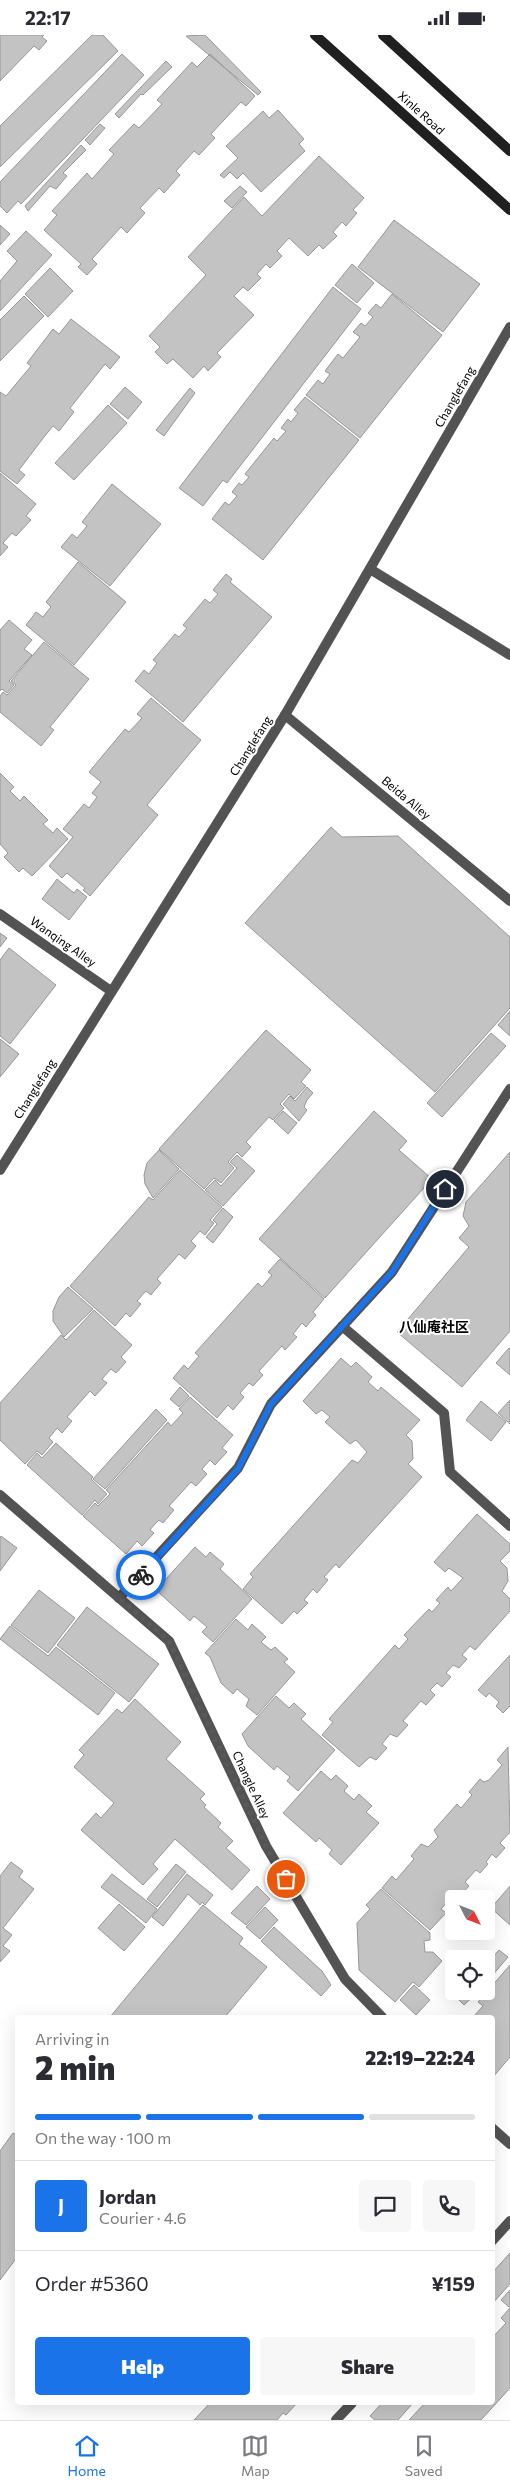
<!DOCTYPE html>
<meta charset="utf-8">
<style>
:root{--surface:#fff;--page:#f7f7f7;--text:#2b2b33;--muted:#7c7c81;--line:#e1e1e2;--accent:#1a73e8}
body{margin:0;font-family:Commissioner,"Noto Sans SC",sans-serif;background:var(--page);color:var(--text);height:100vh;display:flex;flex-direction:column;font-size:19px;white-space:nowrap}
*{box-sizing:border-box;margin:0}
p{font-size:16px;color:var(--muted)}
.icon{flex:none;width:28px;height:28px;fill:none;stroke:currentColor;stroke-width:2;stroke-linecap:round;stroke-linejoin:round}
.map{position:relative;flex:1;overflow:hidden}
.panel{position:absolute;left:15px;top:1980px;width:480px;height:390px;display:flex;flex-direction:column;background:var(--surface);border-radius:5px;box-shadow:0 5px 20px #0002}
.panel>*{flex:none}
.needle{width:32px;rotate:132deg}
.tools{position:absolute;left:445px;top:1855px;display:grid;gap:10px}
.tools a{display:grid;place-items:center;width:50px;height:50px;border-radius:5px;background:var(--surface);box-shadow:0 5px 20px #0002;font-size:25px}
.pin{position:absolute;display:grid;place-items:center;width:42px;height:42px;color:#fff;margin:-21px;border:2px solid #fff;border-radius:50%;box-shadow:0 1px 5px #0007}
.courier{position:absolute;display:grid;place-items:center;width:50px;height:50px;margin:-25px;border:4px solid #1a73e8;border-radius:50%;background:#fff;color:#222;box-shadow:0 1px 6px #0007}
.summary em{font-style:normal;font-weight:800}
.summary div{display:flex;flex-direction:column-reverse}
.summary{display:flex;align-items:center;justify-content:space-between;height:85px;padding:0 20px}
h1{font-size:32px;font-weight:800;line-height:38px}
.bar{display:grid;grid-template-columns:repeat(4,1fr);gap:8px 5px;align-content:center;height:60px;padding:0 20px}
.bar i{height:6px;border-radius:4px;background:var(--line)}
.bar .current{background:var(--accent)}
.bar p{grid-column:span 4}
.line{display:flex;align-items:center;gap:12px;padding:0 20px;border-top:1px solid var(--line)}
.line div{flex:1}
.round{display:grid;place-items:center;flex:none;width:52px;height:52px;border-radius:5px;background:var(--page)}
.button{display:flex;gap:10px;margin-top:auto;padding:10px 20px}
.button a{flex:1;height:58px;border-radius:5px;background:var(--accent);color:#fff;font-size:20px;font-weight:800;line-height:58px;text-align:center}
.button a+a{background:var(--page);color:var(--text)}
.status{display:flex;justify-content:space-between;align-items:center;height:35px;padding:0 25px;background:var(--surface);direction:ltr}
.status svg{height:14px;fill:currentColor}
.dock{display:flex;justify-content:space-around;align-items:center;height:70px;border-top:1px solid var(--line);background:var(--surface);font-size:14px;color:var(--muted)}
.dock a{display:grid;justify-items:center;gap:2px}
.dock .current{color:var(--accent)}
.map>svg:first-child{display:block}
</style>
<div class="status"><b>22:17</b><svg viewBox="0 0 49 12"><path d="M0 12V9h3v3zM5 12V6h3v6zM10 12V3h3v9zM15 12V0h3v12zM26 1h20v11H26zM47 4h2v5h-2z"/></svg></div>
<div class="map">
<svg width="510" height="2385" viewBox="0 0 510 2385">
<rect width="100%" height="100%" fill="#fff"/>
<!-- building -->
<path fill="#c3c3c3" stroke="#979797" d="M0,0H44L42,2L47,6L39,15L34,11L0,46Z
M92,0H103L118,16L0,132V91Z
M205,0L261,57L258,60L186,1Z
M122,19L144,40L21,169L18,166L7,178L0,171V147Z
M210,19L255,61L246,71L241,67L223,86L211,99L215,103L199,120L194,116L176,136L180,140L164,158L159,153L140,173L145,178L127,198L121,192L92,224L97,229L87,240L78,232L81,229L44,195L57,180L52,176L87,138L92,144L114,119L109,115L134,89L139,93L162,69L157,65L192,27L197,32Z
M166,26L172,32L143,60L141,59L119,83L115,79Z
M278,75L304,104L299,109L305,116L261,157L243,138L237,144L230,137L224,143L220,140L238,123L226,111L263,76L269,83Z
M100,89L105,93L90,110L85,105Z
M81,110L86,115L63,138L67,141L56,154L50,151L28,176L25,171Z
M319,121L364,163L353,175L357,178L346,191L342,187L333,197L337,201L323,214L319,210L308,221L289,203L277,216L282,221L270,233L266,229L257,239L261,243L248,256L243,252L234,261L254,280L217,318L221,322L208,336L204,331L193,343L173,324L167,329L155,317L160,312L149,301L206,240L188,222L244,162L262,181Z
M240,151L247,157L232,173L224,166Z
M394,185L480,249L443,297L358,232Z
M0,190L10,199L0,210Z
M26,196L52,220L0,276V246L17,226L7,216Z
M352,229L374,248L357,268L335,250Z
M50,233L73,256L48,282L25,259Z
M333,252L361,274L227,448L223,445L203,471L179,453Z
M392,259L442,300L360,403L306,360L318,345L323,349L330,339L325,336L338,319L343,323L360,302L353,297L361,288L365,291L373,282L368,278L376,269L381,273Z
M24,261L44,281L0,326V285Z
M71,284L120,322L110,334L105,329L70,373L74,377L59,396L53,391L44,402L19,435L25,440L17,449L0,436V357L6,361L31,331L27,328L53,294L59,299Z
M125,352L142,367L128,384L110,369Z
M190,353L195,358L164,401L156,395Z
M305,362L359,405L263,525L212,484L225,467L229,470L237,461L232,457L239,448L242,450L249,442L245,439L274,403L277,406L286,396L281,393L288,384L291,387L298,378L294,375Z
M108,370L127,388L74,445L55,428Z
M0,438L36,469L26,481L31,485L16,501L12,498L3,508L8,512L0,521Z
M112,449L161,489L110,551L61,512L72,499L77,503L87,491L82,487Z
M78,527L126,567L74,630L26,590L36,577L43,582L46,578L51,572L46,567Z
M226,539L232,544L230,547L272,582L183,687L135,646L144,635L149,639L157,628L153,625L175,599L179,602L187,593L183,590L205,564L210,568L218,559L213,555Z
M9,585L32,605L24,614L32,620L9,646L14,650L7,658L2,654L0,656V595Z
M44,607L89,644L50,692L54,695L41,711L0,677V661L3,657L7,660L16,650L11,646Z
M151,663L201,705L147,770L158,780L90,861L83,855L85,853L67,838L62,843L49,831L73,802L63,794L84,769L89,773L97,762L92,758L101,747L89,737L125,694L129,697L142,683L137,679Z
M0,738L14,752L10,756L20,766L24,761L48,785L43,789L53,798L57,793L68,804L32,841L23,833L19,837L4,822L8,818L0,809Z
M331,792L342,802L398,801L510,902V973L435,1057L245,888Z
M57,844L74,858L77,854L87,862L69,885L42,864Z
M0,898L7,903L0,912Z
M9,913L56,950L10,1009L0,1001V925Z
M510,976V1001L498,990Z
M266,995L311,1035L301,1047L306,1051L294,1064L289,1059L280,1069L284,1073L273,1085L269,1082L246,1107L251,1112L242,1122L237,1117L228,1127L234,1133L221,1148L214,1143L204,1154L159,1114Z
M491,998L506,1011L442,1082L427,1068Z
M0,1004L19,1019L0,1042Z
M307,1052L313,1058L307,1065L304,1072L307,1075L299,1086L283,1069L290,1061L295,1066Z
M283,1076L297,1088L288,1099L274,1086Z
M374,1076L407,1106L399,1115L432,1144L325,1263L259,1204Z
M159,1115L179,1134L153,1163L145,1149L144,1140L147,1128Z
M510,1117V1296L462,1352L397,1297L469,1212L459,1203L469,1191L463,1181L466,1167Z
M237,1120L255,1136L223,1171L205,1155L215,1145L221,1151L237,1133L230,1127Z
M180,1135L222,1172L210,1185L214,1188L205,1200L200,1196L191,1206L196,1211L185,1224L179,1219L157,1244L161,1248L154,1256L151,1260L146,1256L137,1266L141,1269L130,1282L126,1278L115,1291L70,1251L149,1162L153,1165Z
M223,1173L233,1182L213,1208L206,1202L217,1189L213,1185Z
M280,1224L324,1264L313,1277L316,1280L306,1292L302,1288L293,1299L297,1302L285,1315L282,1311L259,1336L263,1340L253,1351L249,1348L240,1358L244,1362L233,1375L228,1370L217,1383L173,1343L184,1330L188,1334L199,1321L195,1318L258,1248L262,1252L272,1240L268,1237Z
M68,1252L93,1274L64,1302L53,1286V1276L59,1262Z
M94,1275L132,1310L121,1322L126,1327L116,1338L111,1334L102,1344L107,1348L95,1361L90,1356L67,1382L72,1386L62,1398L57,1393L49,1403L53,1407L42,1420L37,1416L25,1429L0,1405V1368L61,1300L66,1305Z
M509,1313L510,1314V1340L496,1328Z
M341,1323L351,1332L356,1327L372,1342L368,1347L378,1356L381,1352L420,1385L406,1400L412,1406L413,1424L408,1429L422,1442L339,1533L336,1529L324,1542L328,1545L317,1558L313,1554L304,1565L308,1568L297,1579L294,1576L282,1589L243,1554L253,1542L250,1539L352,1425L358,1428L367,1417L356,1405L350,1409L325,1387L330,1382L322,1375L316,1379L303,1366Z
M180,1352L189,1361L179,1372L170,1364Z
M190,1362L233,1400L222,1413L227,1417L215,1430L210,1425L202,1434L207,1439L196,1451L191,1447L169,1471L174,1475L163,1488L159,1485L154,1490L150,1495L154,1498L142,1511L137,1506L126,1519L83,1481L95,1468L98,1471L110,1459L106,1455L168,1387L171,1391L183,1378L179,1374Z
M510,1365V1389L498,1378Z
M481,1366L506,1387L491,1406L466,1385Z
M156,1374L167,1385L105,1454L93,1444Z
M56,1408L93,1442L91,1444L107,1459L98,1469L95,1465L82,1480L27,1430L37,1418L42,1423Z
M477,1479L510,1509V1516L500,1526L507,1533L508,1546L502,1556L510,1564V1576L475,1615L470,1611L462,1620L467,1624L459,1633L453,1630L446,1638L451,1642L442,1652L437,1648L430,1655L435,1660L426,1670L421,1666L403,1686L408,1690L397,1702L390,1699L382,1709L387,1713L376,1725L370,1722L359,1732L322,1700L333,1687L329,1684L395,1610L399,1614L408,1604L404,1600L429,1574L432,1577L440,1568L436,1565L448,1552L451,1556L463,1543L449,1533L445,1537L434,1527Z
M1,1501L17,1513L0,1536V1503Z
M195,1512L206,1522L210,1517L224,1529L220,1534L252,1564L213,1607L202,1597L207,1592L194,1581L190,1586L156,1555Z
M39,1555L75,1583L48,1618L11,1590Z
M87,1572L159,1629L129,1667L57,1610Z
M236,1584L248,1595L252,1589L266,1602L261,1607L271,1615L275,1612L288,1624L284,1627L295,1637L257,1680L246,1671L249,1664L237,1654L233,1659L221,1648L210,1622L205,1618Z
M10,1591L48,1621L56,1612L115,1658L98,1680L0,1604Z
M510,1620V1671L503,1678L496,1671L499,1667L489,1658L486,1662L478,1655Z
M276,1661L289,1673L294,1668L306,1679L301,1684L335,1715L298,1756L287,1746L290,1742L277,1731L274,1735L248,1711L242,1699Z
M135,1664L181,1707L166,1724L205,1759L200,1764L206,1770L204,1772L221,1788L218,1792L233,1806L226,1813L250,1835L232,1855L175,1804L153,1829L158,1834L143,1850L81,1795L96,1778L101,1783L114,1768L74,1732L84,1720L79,1715L117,1674L122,1678Z
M508,1712L510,1797L500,1808L505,1813L496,1823L492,1819L486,1827L488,1829L480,1838L476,1835L465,1847L469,1851L457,1864H454V1867L448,1866L441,1874L446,1878L430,1895L382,1853L392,1841L396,1845L414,1824L411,1821L421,1809L428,1812L438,1802L434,1795L457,1769L461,1773L472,1760L469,1757L480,1744L484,1747L489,1745L502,1730L497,1725Z
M321,1736L331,1745L336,1740L348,1751L344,1756L354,1765L359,1759L372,1771L366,1777L379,1788L341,1830L329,1819L332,1815L319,1803L316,1807L283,1778Z
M11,1827L23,1836L19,1842L34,1854L3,1893L12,1900L3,1911L10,1916L0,1927V1841Z
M176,1829L186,1837L157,1872L147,1864Z
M112,1839L157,1874L146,1888L101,1852Z
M187,1839L213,1860L205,1870L202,1867L200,1870L188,1859L163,1891L152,1882Z
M257,1851L270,1864L246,1890L231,1878Z
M510,1851V1890L491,1873Z
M381,1854L430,1898V1905L424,1906L425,1917H433L442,1926L419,1952L413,1947L395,1967L359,1935L357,1888L370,1874L366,1870Z
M119,1869L145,1892L124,1916L98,1893Z
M203,1870L243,1903L239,1909L267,1932L225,1982H110Z
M265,1872L278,1885L260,1904L246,1892Z
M274,1892L322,1936L331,1950L321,1961L261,1906Z
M499,1915L508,1922L486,1948V1930Z
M510,1930V2022L493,2042L492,1982H473L483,1971L478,1967Z
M414,1950L430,1965L416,1980L400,1965Z
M462,1956H477L478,1957L464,1970L456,1962Z
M13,2098L18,2101V2221L0,2245V2116Z
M510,2218V2249L492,2269V2238Z
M510,2255V2271L509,2272L501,2265Z
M510,2273V2353L481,2385H409L425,2368H492V2303L506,2288L501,2283Z
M210,2368H297L286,2380L283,2378L277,2385H194Z
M382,2368H413L398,2385H375L370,2381Z"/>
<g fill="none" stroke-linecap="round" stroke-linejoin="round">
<!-- service -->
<path stroke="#535353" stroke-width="10" d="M342,1291L444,1378L450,1437L510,1491
M119,1563L238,1433L271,1369L392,1237L510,1054"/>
<!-- pedestrian -->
<path stroke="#535353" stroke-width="10" d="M370,534L510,620"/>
<!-- minor -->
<path stroke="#535353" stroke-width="10" d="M285,680L510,866
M0,879L111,956
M0,1460L169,1606L266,1811L345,1944L382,1982
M492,2093L510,2109"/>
<!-- tertiary -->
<path stroke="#535353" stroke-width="10" d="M0,1135L285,680L510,292
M492,2206L510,2186
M336,2385L352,2368"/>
<!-- secondary -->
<path stroke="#202020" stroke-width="10" d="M315,0L510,175
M383,0L510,116"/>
</g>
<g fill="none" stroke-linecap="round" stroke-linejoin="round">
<!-- done -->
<path stroke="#595959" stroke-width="5" stroke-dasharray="0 9" d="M141,1540L119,1563L169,1606L266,1811L286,1844"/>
<!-- route -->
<path stroke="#1a73e8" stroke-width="6" d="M141,1540L238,1434L271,1369L392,1237L445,1154"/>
</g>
<g text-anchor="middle" stroke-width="4" stroke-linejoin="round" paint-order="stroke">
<!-- street labels -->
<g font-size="12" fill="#000" stroke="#fff">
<text transform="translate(421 78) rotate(42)" y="4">Xinle Road</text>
<text transform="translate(455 362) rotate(-60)" y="4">Changlefang</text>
<text transform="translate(251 711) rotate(-58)" y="4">Changlefang</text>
<text transform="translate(406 763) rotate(40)" y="4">Beida Alley</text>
<text transform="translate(63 907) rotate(35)" y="4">Wanqing Alley</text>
<text transform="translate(35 1054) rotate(-58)" y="4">Changlefang</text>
<text transform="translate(251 1750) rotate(65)" y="4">Changle Alley</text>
</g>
<!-- neighbourhood labels -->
<g font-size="14" font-weight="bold" fill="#000" stroke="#fff">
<text x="434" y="1297">八仙庵社区</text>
</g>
</g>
</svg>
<div class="tools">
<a><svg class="needle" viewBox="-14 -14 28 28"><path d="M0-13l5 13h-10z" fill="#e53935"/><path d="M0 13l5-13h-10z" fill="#7c7c81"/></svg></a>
<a><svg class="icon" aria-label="locate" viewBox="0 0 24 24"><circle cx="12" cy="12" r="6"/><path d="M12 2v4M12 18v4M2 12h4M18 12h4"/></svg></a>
</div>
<div class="pin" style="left:286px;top:1844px;background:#ea580c"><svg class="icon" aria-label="bag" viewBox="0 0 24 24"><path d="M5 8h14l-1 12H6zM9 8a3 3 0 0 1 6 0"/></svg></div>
<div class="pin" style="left:445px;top:1154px;background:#1f2937"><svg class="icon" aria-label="home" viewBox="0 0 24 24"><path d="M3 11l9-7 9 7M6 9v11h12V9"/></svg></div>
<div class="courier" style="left:141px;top:1540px"><svg class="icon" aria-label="bike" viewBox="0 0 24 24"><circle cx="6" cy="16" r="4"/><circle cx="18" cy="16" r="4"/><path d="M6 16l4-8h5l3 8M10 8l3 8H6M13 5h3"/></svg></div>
<section class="panel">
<div class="summary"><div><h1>2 min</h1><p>Arriving in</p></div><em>22:19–22:24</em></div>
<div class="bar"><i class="current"></i><i class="current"></i><i class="current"></i><i></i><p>On the way · 100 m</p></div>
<div class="line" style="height:90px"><b class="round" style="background:var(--accent);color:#fff">J</b><div><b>Jordan</b><p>Courier · 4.6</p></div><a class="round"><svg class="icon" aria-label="chat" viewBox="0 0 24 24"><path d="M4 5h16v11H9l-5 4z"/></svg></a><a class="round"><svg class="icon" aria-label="phone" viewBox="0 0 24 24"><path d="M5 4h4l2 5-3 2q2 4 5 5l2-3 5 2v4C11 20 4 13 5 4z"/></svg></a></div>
<div class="line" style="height:65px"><div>Order #5360</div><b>¥159</b></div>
<div class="button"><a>Help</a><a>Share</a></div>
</section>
</div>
<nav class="dock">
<a class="current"><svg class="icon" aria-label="home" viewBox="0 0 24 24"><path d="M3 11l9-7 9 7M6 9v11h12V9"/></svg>Home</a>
<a><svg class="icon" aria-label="map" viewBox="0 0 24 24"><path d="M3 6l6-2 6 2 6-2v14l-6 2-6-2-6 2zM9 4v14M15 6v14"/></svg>Map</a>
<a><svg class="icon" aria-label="saved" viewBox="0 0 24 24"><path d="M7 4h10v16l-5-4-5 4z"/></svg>Saved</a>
</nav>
